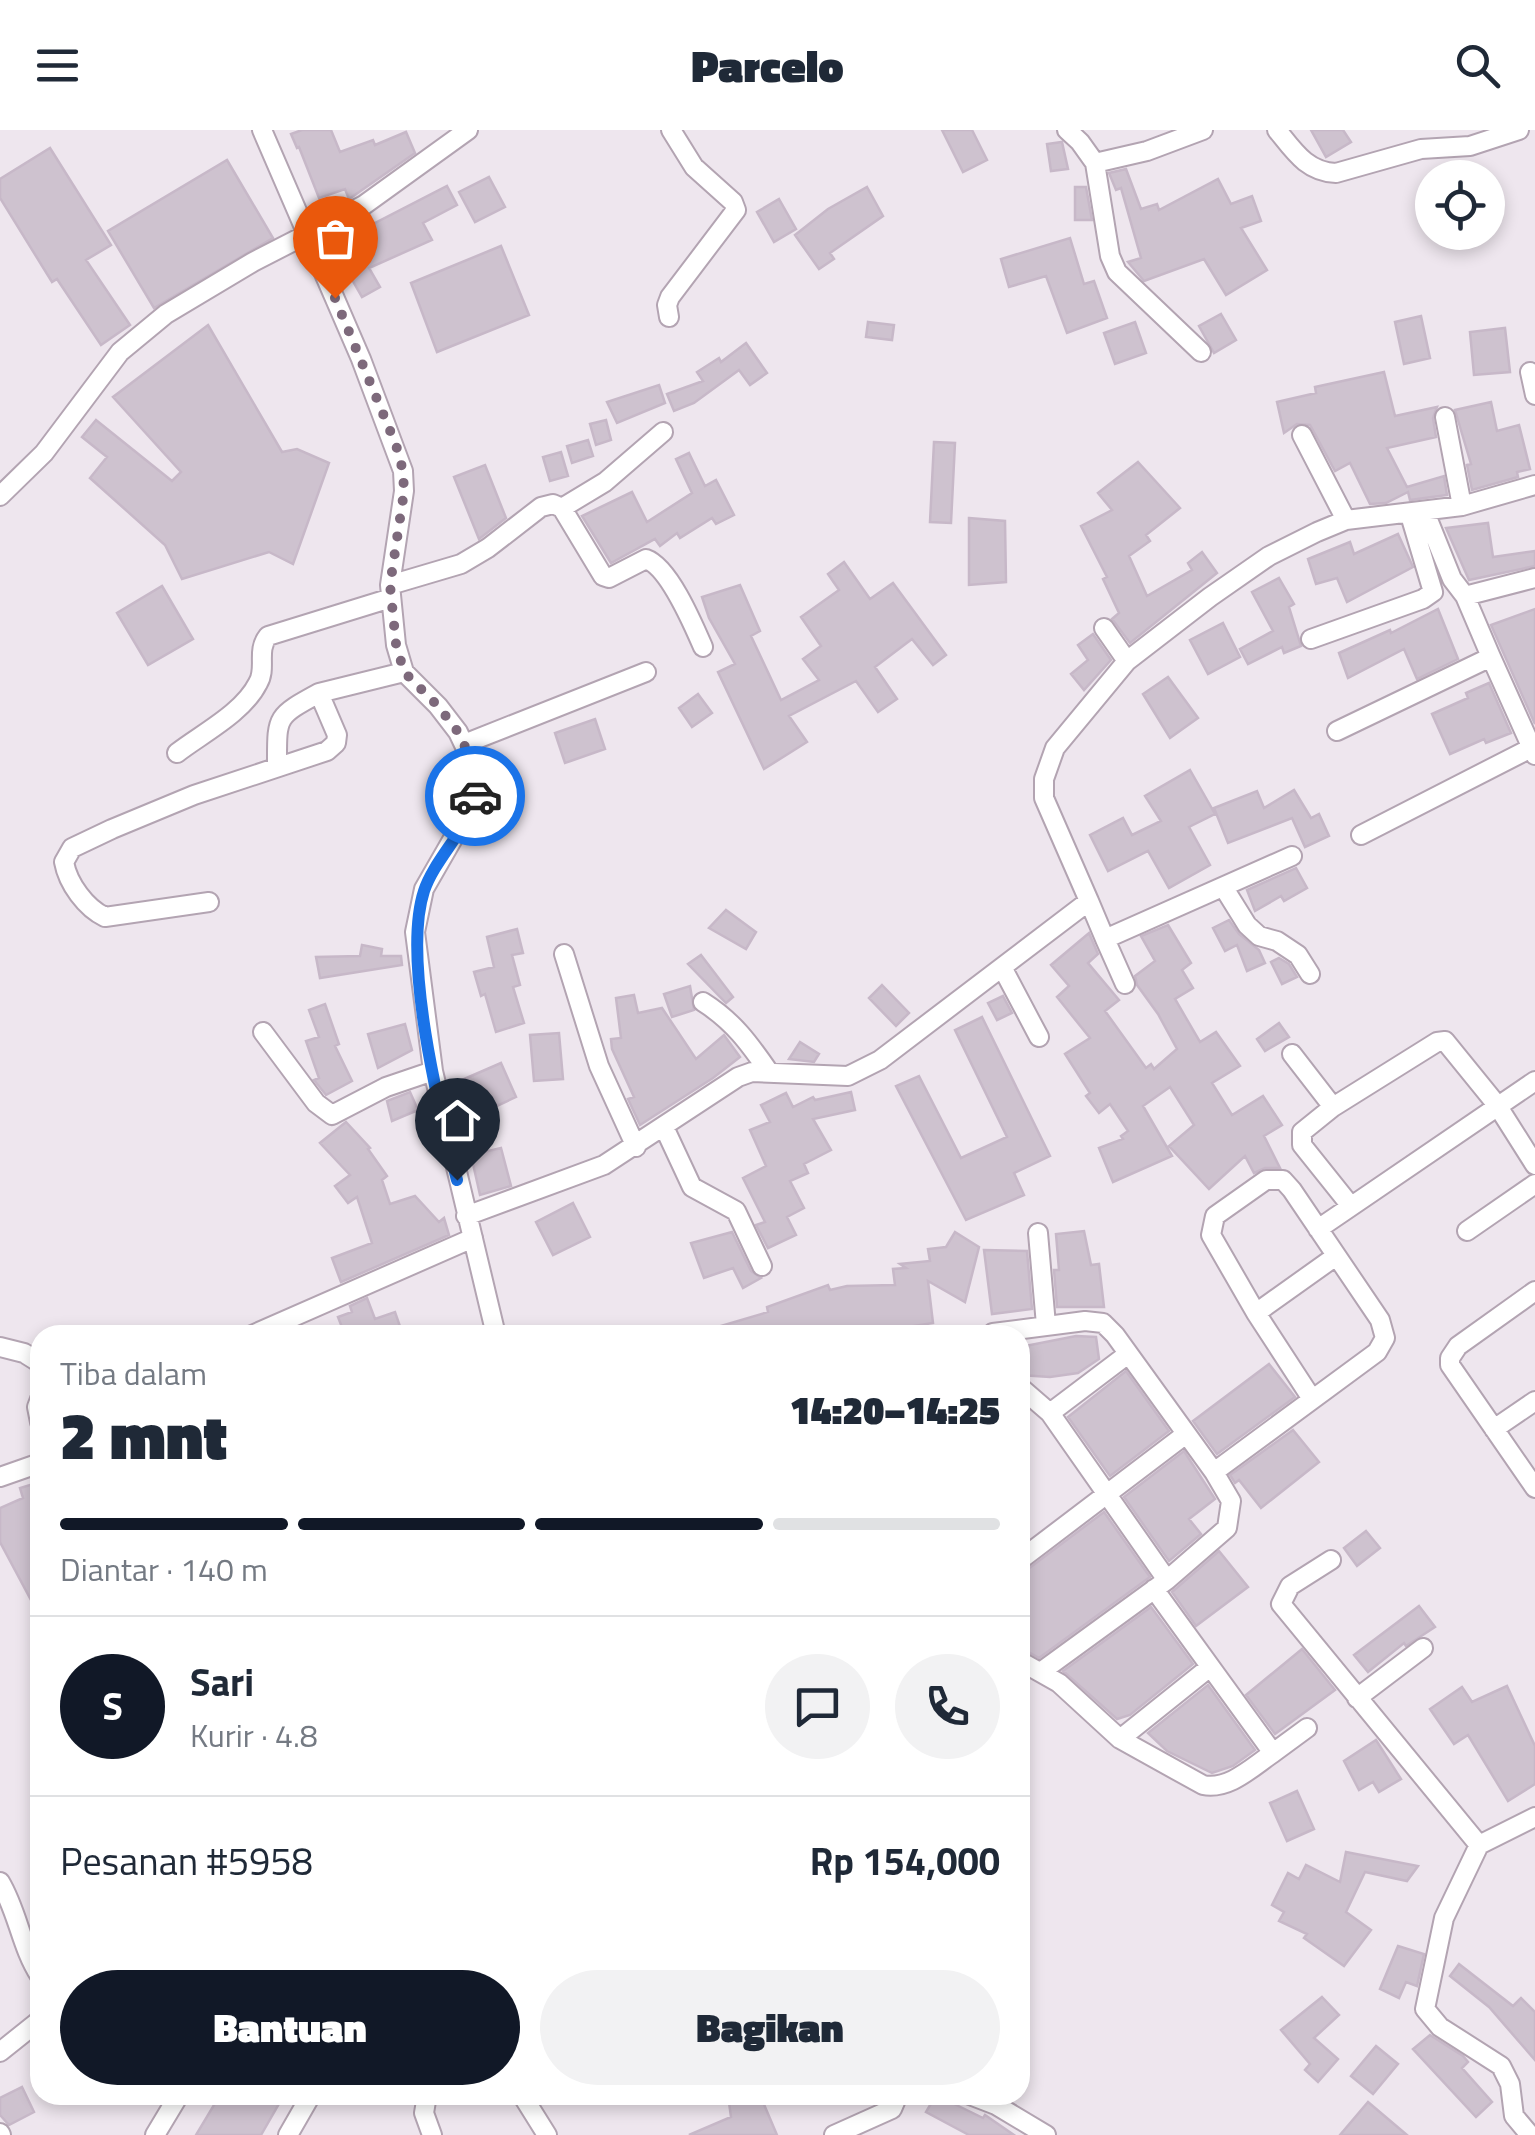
<!DOCTYPE html>
<html lang="id">
<meta charset="utf-8">
<style>
:root{--surface:#fff;--page:#f2f2f3;--text:#1f2937;--muted:#747a83;--line:#e0e1e3;--accent:#111827}
body{margin:0;font-family:"Titillium Web",sans-serif;background:var(--page);color:var(--text);height:100vh;display:flex;flex-direction:column;font-size:38px;white-space:nowrap}
*{box-sizing:border-box;margin:0}
p{font-size:32px;color:var(--muted)}
.icon{flex:none;width:55px;height:55px;fill:none;stroke:currentColor;stroke-width:2;stroke-linecap:round;stroke-linejoin:round}
.map{position:relative;flex:1;overflow:hidden}
.sheet{position:absolute;left:30px;top:1195px;width:1000px;height:780px;display:flex;flex-direction:column;background:var(--surface);border-radius:30px;box-shadow:0 5px 15px #0003}
.sheet>*{flex:none}
.fabs{position:absolute;left:1415px;top:30px;display:grid;gap:20px}
.fabs a{display:grid;place-items:center;width:90px;height:90px;border-radius:50%;background:var(--surface);box-shadow:0 5px 15px #0003;font-size:50px}
.pin{position:absolute;display:grid;place-items:center;width:85px;height:85px;color:#fff;margin:-102px -42px;border-radius:50% 50% 50% 0;rotate:-45deg;box-shadow:0 0 10px #0007}
.pin .icon{rotate:45deg}
.courier{position:absolute;display:grid;place-items:center;width:100px;height:100px;margin:-50px;border:8px solid #1a73e8;border-radius:50%;background:#fff;color:#222;box-shadow:0 2px 12px #0007}
.overview em{font-style:normal;font-weight:800}
.overview div{display:flex;flex-direction:column-reverse}
.overview{display:flex;align-items:center;justify-content:space-between;height:170px;padding:0 30px}
h1{font-size:65px;font-weight:800;line-height:75px}
.bar{display:grid;grid-template-columns:repeat(4,1fr);gap:15px 10px;align-content:center;height:120px;padding:0 30px}
.bar i{height:12px;border-radius:8px;background:var(--line)}
.bar .current{background:var(--accent)}
.bar p{grid-column:span 4}
.line{display:flex;align-items:center;gap:25px;padding:0 30px;border-top:2px solid var(--line)}
.line div{flex:1}
.round{display:grid;place-items:center;flex:none;width:105px;height:105px;border-radius:52px;background:var(--page)}
.button{display:flex;gap:20px;margin-top:auto;padding:20px 30px}
.button a{flex:1;height:115px;border-radius:60px;background:var(--accent);color:#fff;font-size:40px;font-weight:800;line-height:115px;text-align:center}
.button a+a{background:var(--page);color:var(--text)}
header{display:flex;justify-content:space-between;align-items:center;height:130px;padding:0 30px;background:var(--surface);font-size:45px;font-weight:800}
.map>svg:first-child{display:block}
</style>
<header><svg class="icon" aria-label="menu" viewBox="0 0 24 24"><path d="M4 6h16M4 12h16M4 18h16"/></svg>Parcelo<svg class="icon" aria-label="search" viewBox="0 0 24 24"><circle cx="10" cy="10" r="6"/><path d="M15 15l6 6"/></svg></header>
<div class="map">
<svg width="1535" height="2005" viewBox="0 0 1535 2005">
<rect width="100%" height="100%" fill="#eee6ee"/>
<!-- building -->
<path fill="#cec2cf" stroke="#c7b8c8" stroke-width="2.5" d="M302,0H331L340,22L373,10L375,15L406,2L415,23L349,69L345,59L319,68L299,17L297,18L291,4Z
M942,0H972L987,30L963,42Z
M1311,0H1343L1351,12L1326,27Z
M1062,12L1068,39L1051,41L1047,14Z
M50,18L111,115L86,130L130,195L101,215L57,149L52,152L0,68V49Z
M227,30L273,108L154,178L108,101Z
M1126,39L1141,79L1157,74L1159,80L1218,49L1231,74L1252,66L1261,91L1241,98L1267,140L1226,165L1204,129L1144,151L1128,132L1141,128L1121,58L1116,60L1109,43Z
M489,47L505,77L475,92L459,62Z
M447,56L457,75L423,93L432,110L369,138L380,157L362,167L330,111L367,92L369,96Z
M867,57L883,86L830,123L834,129L819,139L795,105L828,79Z
M1075,57H1086L1092,90H1075Z
M779,69L796,99L774,112L757,82Z
M1070,108L1084,154L1094,151L1107,188L1067,203L1046,146L1009,157L1001,129Z
M501,116L529,185L437,222L411,153Z
M1221,184L1236,210L1214,223L1199,196Z
M1421,186L1430,228L1404,234L1395,192Z
M868,192L894,195L892,210L866,207Z
M1135,192L1146,223L1115,234L1104,203Z
M208,195L282,322L297,319L329,333L293,434L269,422L182,449L165,415L90,348L107,327L82,307L96,290L172,351L181,342L113,267Z
M1505,198L1510,242L1474,245L1470,202Z
M746,213L767,243L750,255L739,240L694,273L674,281L667,264L703,251L697,242L719,228L721,232Z
M1384,242L1395,286L1437,277L1433,288L1436,307L1387,318L1407,357L1444,346L1447,365L1410,370L1408,362L1386,373L1370,374L1350,333L1335,341L1310,295L1297,294L1284,303L1277,272L1316,263L1315,257Z
M659,255L665,273L617,293L607,272Z
M1491,272L1497,301L1519,295L1530,339L1517,342L1518,347L1472,360L1467,335L1471,334L1455,280Z
M606,290L611,310L596,315L590,294Z
M588,310L593,326L572,333L567,316Z
M934,312L955,313L951,393L930,392Z
M561,322L568,346L550,351L543,327Z
M689,323L705,356L716,350L734,385L716,394L712,388L680,408L677,403L660,416L655,409L611,433L582,386L632,362L647,392L692,363L676,329Z
M1138,332L1180,378L1146,405L1150,411L1129,426L1147,466L1192,440L1188,433L1202,422L1217,443L1130,513L1112,489L1119,483L1103,449L1107,447L1081,396L1112,380L1098,363Z
M485,335L506,388L479,409L454,347Z
M969,388L1005,391L1006,452L969,455Z
M1488,393L1493,427L1535,421V436L1469,450L1446,398Z
M1398,404L1413,437L1347,472L1337,448L1316,454L1308,429L1350,412L1354,424Z
M844,432L870,469L893,453L946,525L933,535L912,509L875,537L897,569L878,582L856,551L789,586L807,612L764,639L718,542L735,534L709,488L702,467L740,455L760,501L751,506L781,570L819,550L803,529L821,516L801,487L839,460L828,444Z
M1279,448L1294,474L1289,477L1301,516L1284,523L1282,517L1248,534L1240,519L1273,501L1252,462Z
M162,456L193,509L148,535L117,483Z
M1438,479L1458,529L1417,549L1404,519L1348,548L1339,523L1390,500L1391,503Z
M1535,479V594L1491,495Z
M1223,493L1240,527L1208,544L1190,510Z
M1093,504L1111,530L1084,560L1071,544L1088,530L1078,515Z
M1168,547L1198,588L1170,608L1143,564Z
M1489,553L1511,603L1486,613L1484,609L1450,624L1432,584L1468,568L1466,563Z
M698,564L712,583L692,597L679,578Z
M595,589L605,619L565,633L555,603Z
M1190,640L1215,684L1189,697L1210,735L1169,758L1148,721L1108,741L1090,705L1123,688L1132,705L1161,691L1145,666Z
M1294,660L1311,688L1319,684L1329,706L1305,717L1292,688L1228,713L1214,678L1257,661L1264,678Z
M1296,738L1307,758L1284,771L1281,766L1255,781L1247,760Z
M726,780L756,802L746,819L709,798Z
M1229,790L1239,804L1259,820L1265,833L1247,841L1237,815L1225,821L1213,798Z
M1168,795L1191,833L1182,840L1193,858L1175,869L1200,912L1216,902L1240,936L1212,953L1232,985L1263,966L1282,995L1264,1006L1280,1038H1265L1254,1043L1245,1026L1209,1059L1169,1016L1194,995L1170,957L1143,976L1172,1026L1113,1052L1099,1018L1123,1009L1121,1006L1128,1001L1110,974L1099,983L1086,966L1090,963L1065,924L1090,908L1057,867L1069,856L1051,835L1089,803L1098,824L1088,833L1119,870L1105,881L1146,938L1151,934L1154,939L1177,919L1158,884L1137,855L1135,846L1155,831L1141,806Z
M517,799L523,823L512,825L520,855L513,857L524,893L496,902L485,864L481,866L474,842L494,837L487,807Z
M362,815L382,819L381,826H401L402,835L320,848L316,827L360,826Z
M701,825L733,867L726,873L688,834Z
M1279,828L1289,834L1297,847L1282,854L1271,832Z
M882,855L909,883L896,896L869,868Z
M690,856L694,880L672,887L664,864Z
M634,865L638,883L662,878L696,929L724,905L740,927L713,948L640,995L628,969L634,967L612,919L611,909L621,908L616,868Z
M1003,866L1012,883L997,890L988,873Z
M325,874L339,914L335,916L352,951L326,965L314,950L319,948L306,911L319,907L309,880Z
M982,887L1050,1026L1014,1043L1024,1065L966,1090L896,956L919,946L961,1028L1007,1007L955,900Z
M1279,893L1289,907L1265,921L1257,909Z
M405,894L412,920L378,938L368,904Z
M559,903L563,949L534,951L530,905Z
M800,912L819,924L814,932L789,929Z
M501,933L516,967L471,988L455,953Z
M410,962L418,980L392,991L387,971Z
M851,962L855,980L813,989L831,1020L804,1034L808,1043L790,1051L804,1078L787,1087L796,1105L768,1118L756,1095L765,1092L743,1048L766,1036L750,1000L770,992L761,975L786,963L793,977L813,967L815,970Z
M346,992L370,1018L368,1019L387,1046L382,1050L390,1074L415,1066L439,1092L444,1088L449,1105L341,1152L332,1128L372,1113L357,1067L348,1073L335,1056L350,1045L320,1013Z
M501,1018L511,1056L480,1065L471,1025Z
M573,1073L590,1107L553,1125L536,1092Z
M1084,1101L1091,1135L1099,1134L1104,1177H1057L1054,1140H1059L1056,1104Z
M732,1102L751,1141L761,1148L743,1158L733,1138L704,1148L691,1113Z
M955,1102L979,1117L965,1172L928,1151L933,1193L858,1205H704V1201L768,1182L767,1177L828,1155L830,1160L847,1156L895,1155L893,1139L906,1138L900,1134L930,1131L928,1119L946,1117Z
M984,1120L1027,1121L1032,1179L992,1184Z
M367,1168L375,1189L395,1182L403,1205H345L338,1187L352,1182L350,1176Z
M1076,1206L1096,1207L1099,1229L1078,1243L1050,1247L1020,1245V1217Z
M1269,1234L1295,1267L1217,1324L1193,1291Z
M1126,1241L1169,1301L1110,1346L1068,1287Z
M1293,1300L1319,1332L1261,1378L1239,1350L1235,1353L1230,1345Z
M1184,1321L1215,1369L1189,1389L1201,1404L1169,1431L1124,1367Z
M40,1352V1487L0,1412V1378L23,1368L20,1358Z
M1104,1382L1150,1447L1039,1528L1025,1520L1020,1511V1445Z
M1366,1401L1380,1418L1357,1436L1344,1418Z
M1219,1421L1248,1457L1196,1496L1172,1462Z
M1419,1476L1435,1497L1406,1516L1404,1513L1368,1542L1354,1525Z
M1151,1477L1193,1534L1130,1585L1117,1589L1063,1541Z
M1302,1519L1335,1560L1275,1604L1246,1565Z
M1208,1555L1255,1620L1233,1636L1212,1643L1167,1621L1148,1603Z
M1507,1556L1535,1616V1654L1508,1671L1468,1605L1454,1614L1430,1579L1462,1557L1472,1572Z
M1376,1610L1401,1649L1379,1662L1373,1652L1359,1660L1344,1631Z
M1297,1661L1314,1699L1287,1711L1270,1673Z
M1346,1722L1418,1736L1407,1751L1365,1742L1346,1782L1371,1800L1344,1836L1304,1808L1307,1804L1279,1791L1284,1782L1272,1775L1288,1743L1299,1749L1306,1735L1340,1752Z
M1398,1816L1424,1824L1417,1856L1406,1852L1399,1868L1380,1859Z
M1459,1834L1513,1876L1521,1868L1535,1882V1930L1489,1877L1450,1846Z
M1322,1867L1339,1885L1314,1908L1338,1929L1318,1952L1305,1940L1310,1934L1281,1900Z
M1430,1905L1463,1926L1468,1932L1462,1938L1492,1972L1476,1987L1413,1919Z
M1376,1916L1398,1934L1373,1964L1351,1946Z
M22,1957L34,1982L9,1995L0,1985V1968Z
M220,1965H284L261,2005H196Z
M728,1965H760L777,2005H689L731,1987Z
M936,1965L983,1988L985,1985L1014,2005H969L926,1982Z
M1368,1972L1407,2005H1340Z"/>
<g fill="none" stroke-linecap="round" stroke-linejoin="round">
<!-- minor casing -->
<g stroke="#b3a4b2" stroke-width="22">
<path id="minor" d="M262,0L361,229L403,341L404,361L390,455L396,515L404,542L438,576L458,602L477,642L474,672L424,759L415,802L433,941L496,1205
M1067,0L1080,12L1095,33L1147,21L1203,0
M1277,0C1294,21 1307,42 1336,43L1421,19L1470,16L1519,0
M1095,33L1110,126L1117,142L1201,222
M669,187L667,175L670,167L736,80L733,72L694,37L671,0
M1530,242L1535,265
M1445,287L1462,376
M1302,305L1346,390
M0,366L44,323L120,222L166,184L253,132L364,75L468,0
M562,378L605,352L663,302
M1425,382L1452,449L1465,466
M390,455L461,434L488,418L541,377L553,374L562,378L603,446L609,448L646,429C669,437 693,494 703,517
M1104,498L1127,531
M1311,509L1423,469L1433,462L1410,385
M1491,527L1535,625
M1337,601L1491,527L1465,466L1535,448
M464,614L646,542
M177,623C203,603 243,583 258,553C267,538 256,521 268,506L391,468
M277,636C277,586 275,587 319,563
M1361,705L1531,618
M1224,758L1247,795L1259,806L1277,811L1298,825L1310,844
M1089,771L1105,809L1292,726
M209,772L105,787C86,778 68,754 64,732L72,718L112,699L194,665L327,621L336,613L337,605L319,563L404,542
M1105,809L1125,854
M564,824L599,936L636,1017
M1003,839L1039,907
M703,872C733,891 749,913 769,942
M263,902L316,973L332,985L386,957L433,941
M1292,924L1333,977L1302,1002V1015L1350,1075
M1333,977L1437,912L1445,911L1497,975L1535,1035
M664,997L692,1057L736,1081L762,1136
M466,1086L604,1035L738,947L752,942L848,946L880,930L1089,771L1044,668V649L1055,618L1127,531L1210,467L1269,426L1317,402L1346,390L1462,376L1535,355
M1318,1099L1535,951
M1467,1101L1535,1054
M1038,1103L1046,1195
M1535,1161L1458,1216L1450,1228V1235L1535,1358
M1256,1183L1336,1126
M993,1203L1085,1191L1103,1193L1115,1205L1214,1342L1231,1371L1227,1398L1167,1450
M252,1205L473,1108
M0,1217L24,1223L40,1233
M1020,1257L1050,1283L1167,1450L1042,1541
M40,1269L37,1277L40,1292
M1050,1283L1128,1224
M1494,1299L1535,1271
M1214,1342L1377,1222L1385,1208L1380,1190L1292,1060L1283,1050H1266L1215,1086L1211,1105L1256,1183L1312,1269
M0,1347L40,1333
M1020,1430L1186,1304
M1331,1430L1290,1456L1281,1474L1479,1715
M1154,1459L1273,1623L1307,1598
M1020,1531L1059,1553L1120,1609L1203,1655C1229,1660 1251,1638 1273,1623
M1357,1568L1423,1518
M1120,1609L1210,1537
M0,1752C18,1782 21,1817 40,1846
M0,1922L40,1890
M427,1965L424,1983L432,2005
M522,1965L547,2005
M970,1965L996,1975L1046,2005
M0,2003L1,2005
M155,2005L179,1965
M288,2005L311,1965
M834,2005L892,1979L898,1965
M1530,2005L1514,1986L1510,1954L1501,1936L1440,1897L1425,1879L1444,1788L1479,1715L1535,1687"/>
</g>
<!-- minor -->
<use href="#minor" stroke="#fff" stroke-width="18"/>
</g>
<g fill="none" stroke-linecap="round" stroke-linejoin="round">
<!-- done -->
<path stroke="#7d697b" stroke-width="10" stroke-dasharray="0 18" d="M335,168L396,315L403,341L404,362L390,455L396,514L404,542L438,576L458,602L477,642L475,666"/>
<!-- route -->
<path stroke="#1a73e8" stroke-width="12" d="M457,1050C439,979 402,828 424,761C435,728 468,700 475,666"/>
</g>
</svg>
<div class="fabs">
<a><svg class="icon" aria-label="locate" viewBox="0 0 24 24"><circle cx="12" cy="12" r="6"/><path d="M12 2v4M12 18v4M2 12h4M18 12h4"/></svg></a>
</div>
<div class="pin" style="left:335px;top:168px;background:#ea580c"><svg class="icon" aria-label="bag" viewBox="0 0 24 24"><path d="M5 8h14l-1 12H6zM9 8a3 3 0 0 1 6 0"/></svg></div>
<div class="pin" style="left:457px;top:1050px;background:#1f2937"><svg class="icon" aria-label="home" viewBox="0 0 24 24"><path d="M3 11l9-7 9 7M6 9v11h12V9"/></svg></div>
<div class="courier" style="left:475px;top:666px"><svg class="icon" aria-label="car" viewBox="0 0 24 24"><path d="M5 17H2v-5l4-1 3-4h7l3 4 3 1v5h-3M9 17h6M6 11h13"/><circle cx="7" cy="17" r="2"/><circle cx="17" cy="17" r="2"/></svg></div>
<section class="sheet">
<div class="overview"><div><h1>2 mnt</h1><p>Tiba dalam</p></div><em>14:20–14:25</em></div>
<div class="bar"><i class="current"></i><i class="current"></i><i class="current"></i><i></i><p>Diantar · 140 m</p></div>
<div class="line" style="height:180px"><b class="round" style="background:var(--accent);color:#fff">S</b><div><b>Sari</b><p>Kurir · 4.8</p></div><a class="round"><svg class="icon" aria-label="chat" viewBox="0 0 24 24"><path d="M4 5h16v11H9l-5 4z"/></svg></a><a class="round"><svg class="icon" aria-label="phone" viewBox="0 0 24 24"><path d="M5 4h4l2 5-3 2q2 4 5 5l2-3 5 2v4C11 20 4 13 5 4z"/></svg></a></div>
<div class="line" style="height:130px"><div>Pesanan #5958</div><b>Rp 154,000</b></div>
<div class="button"><a>Bantuan</a><a>Bagikan</a></div>
</section>
</div>
